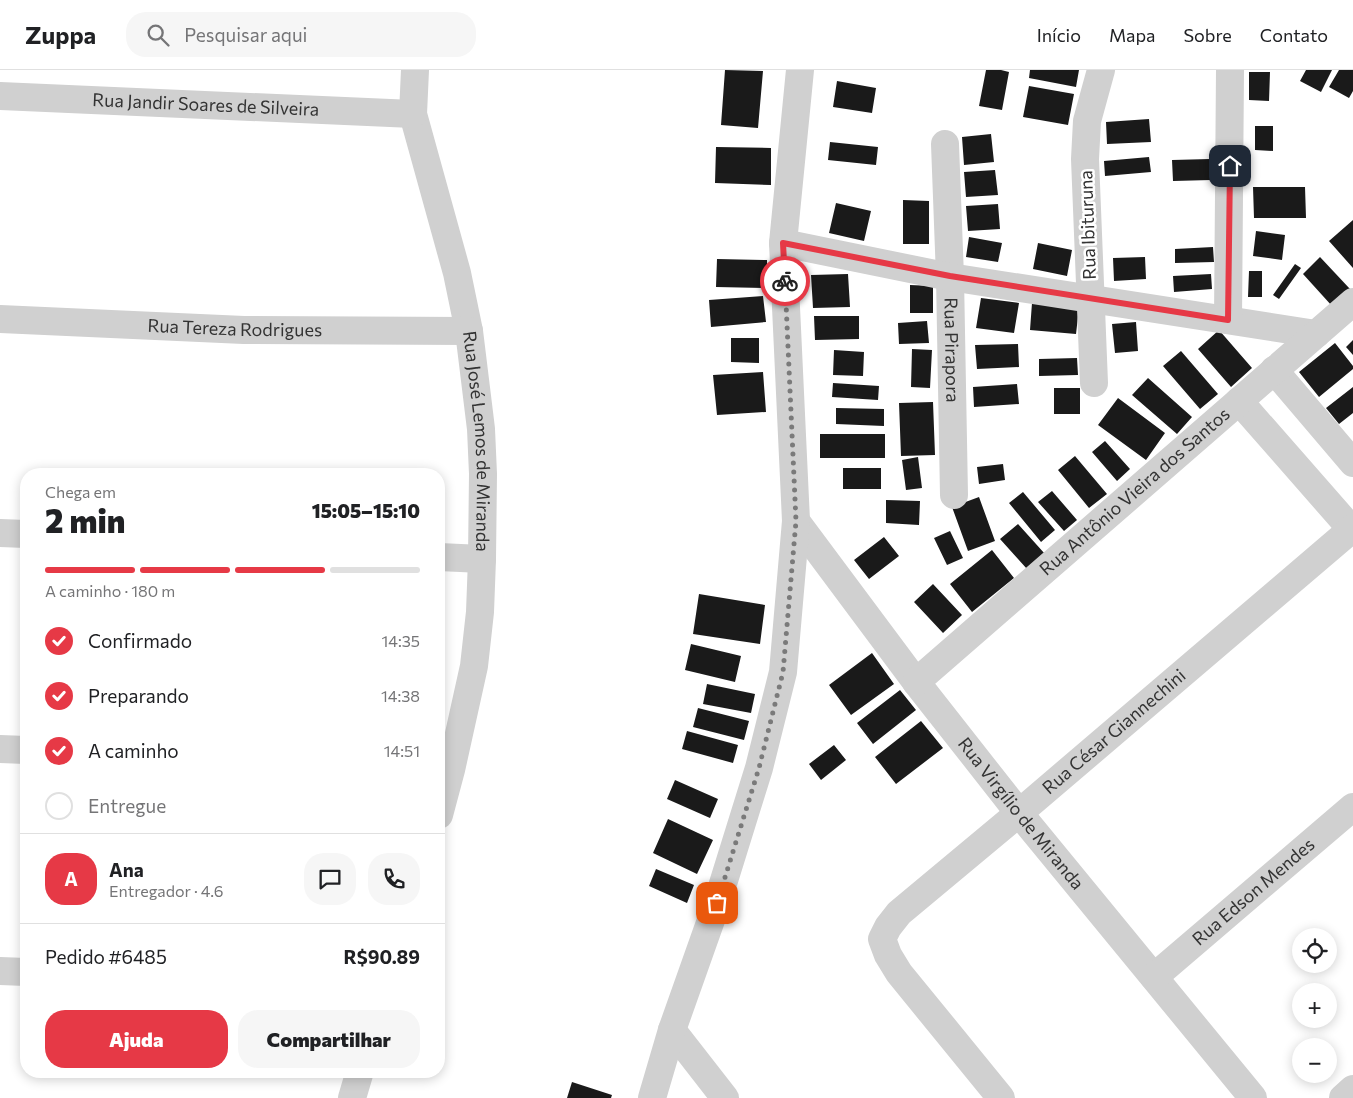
<!DOCTYPE html>
<html lang="pt">
<meta charset="utf-8">
<style>
:root{--surface:#fff;--page:#f6f6f6;--text:#202124;--muted:#757577;--line:#e0e0e0;--accent:#e63946}
body{margin:0;font-family:Commissioner,sans-serif;background:var(--page);color:var(--text);height:100vh;display:flex;flex-direction:column;font-size:19px;white-space:nowrap}
*{box-sizing:border-box;margin:0}
p{font-size:16px;color:var(--muted)}
.icon{flex:none;width:28px;height:28px;fill:none;stroke:currentColor;stroke-width:2;stroke-linecap:round;stroke-linejoin:round}
.map{position:relative;flex:1;overflow:hidden}
.details{position:absolute;left:20px;top:398px;width:425px;height:610px;display:flex;flex-direction:column;background:var(--surface);border-radius:20px;box-shadow:0 2px 12px #0003}
.details>*{flex:none}
.tools{position:absolute;left:1292px;top:858px;display:grid;gap:10px}
.tools a{display:grid;place-items:center;width:45px;height:45px;border-radius:50%;background:var(--surface);box-shadow:0 2px 12px #0003;font-size:25px}
.pin{position:absolute;display:grid;place-items:center;width:42px;height:42px;color:#fff;margin:-21px;border-radius:10px;box-shadow:0 2px 8px #0006}
.courier{position:absolute;display:grid;place-items:center;width:50px;height:50px;margin:-25px;border:4px solid #e63946;border-radius:50%;background:#fff;color:#222;box-shadow:0 1px 6px #0007}
.headline em{font-style:normal;font-weight:800}
.headline div{display:flex;flex-direction:column-reverse}
.headline{display:flex;align-items:center;justify-content:space-between;height:85px;padding:0 25px}
h1{font-size:32px;font-weight:800;line-height:38px}
.bar{display:grid;grid-template-columns:repeat(4,1fr);gap:8px 5px;align-content:center;height:60px;padding:0 25px}
.bar i{height:6px;border-radius:4px;background:var(--line)}
.bar .active{background:var(--accent)}
.bar p{grid-column:span 4}
.line{display:flex;align-items:center;gap:12px;padding:0 25px;border-top:1px solid var(--line)}
.line div{flex:1}
.round{display:grid;place-items:center;flex:none;width:52px;height:52px;border-radius:20px;background:var(--page)}
ol{padding:0 25px;list-style:none}
li{display:flex;align-items:center;gap:15px;height:55px}
li p{margin-inline-start:auto}
li .icon{padding:5px;border-radius:50%;background:var(--accent);color:#fff;stroke-width:4}
li:last-child{color:var(--muted)}
li i{width:28px;height:28px;border:2px solid var(--line);border-radius:50%}
.cta{display:flex;gap:10px;margin-top:auto;padding:10px 25px}
.cta a{flex:1;height:58px;border-radius:20px;background:var(--accent);color:#fff;font-size:20px;font-weight:800;line-height:58px;text-align:center}
.cta a+a{background:var(--page);color:var(--text)}
header{display:flex;align-items:center;gap:30px;box-sizing:border-box;height:70px;padding:0 25px;background:var(--surface);border-bottom:1px solid var(--line)}
header strong{font-size:24px}
nav{display:flex;gap:28px;margin-inline-start:auto;font-size:18px}
.search{width:350px;height:45px;background:var(--page);display:flex;align-items:center;gap:12px;box-sizing:border-box;padding:0 18px;border-radius:20px;color:var(--muted);font-size:19px}
.map>svg:first-child{display:block}
</style>
<header>
<strong>Zuppa</strong>
<div class="search"><svg class="icon" aria-label="search" viewBox="0 0 24 24"><circle cx="10" cy="10" r="6"/><path d="M15 15l6 6"/></svg>Pesquisar aqui</div>
<nav><a>Início</a><a>Mapa</a><a>Sobre</a><a>Contato</a></nav>
</header>
<div class="map">
<svg width="1353" height="1028" viewBox="0 0 1353 1028">
<rect width="100%" height="100%" fill="#fff"/>
<!-- building -->
<path fill="#1a1a1a" d="M725,0L763,1L758,58L721,55Z
M986,0H1001L1009,2L1002,40L979,36Z
M1030,0H1079L1076,17L1029,8Z
M1306,0H1332L1321,22L1300,11Z
M1339,0H1353V21L1349,28L1329,17Z
M1249,2H1270L1269,31L1249,30Z
M837,11L876,18L872,43L833,37Z
M1029,16L1074,24L1068,55L1023,47Z
M1149,49L1151,72L1107,74L1106,52Z
M1255,56H1273V81L1255,80Z
M991,64L994,92L964,95L962,67Z
M830,72L878,77L876,95L828,90Z
M716,77L771,78V115L715,113Z
M1149,87L1151,102L1105,106L1104,91Z
M1210,89L1211,110L1173,111L1172,90Z
M995,100L998,125L966,127L964,102Z
M1253,117H1305L1306,148H1254Z
M903,130L929,131V174H903Z
M836,133L871,141L864,171L829,163Z
M998,134L1000,159L968,161L966,136Z
M1353,150V198L1329,171Z
M1256,161L1285,165L1282,190L1253,186Z
M969,167L1002,173L998,192L966,187Z
M1038,173L1072,180L1067,206L1033,199Z
M1213,177L1214,192L1175,193V179Z
M1145,187L1146,209L1114,211L1113,188Z
M1320,187L1350,219L1332,236L1303,204Z
M717,189L767,190V218L716,217Z
M1295,194L1301,198L1279,229L1273,225Z
M1249,201H1262V227H1248Z
M848,204L850,237L813,238L811,205Z
M1211,204L1212,219L1174,222L1173,206Z
M910,215L933,216V243H910Z
M763,226L766,252L711,257L709,230Z
M981,228L1019,233L1014,263L976,258Z
M1032,233L1079,238L1076,264L1030,260Z
M814,246H859V269L815,270Z
M927,251L929,273L899,274L898,253Z
M1136,252L1138,281L1115,283L1112,254Z
M1219,260L1252,298L1231,317L1198,279Z
M731,268H759V293L731,292Z
M1353,270V285L1346,277Z
M1335,273L1353,296V299L1319,327L1299,302Z
M1018,274L1019,297L977,299L975,275Z
M912,279L932,280L930,318L911,317Z
M834,280L864,282L863,306L833,305Z
M1181,281L1218,324L1200,339L1163,296Z
M1077,288L1078,305L1039,306V289Z
M763,302L766,342L717,345L713,305Z
M1148,308L1192,347L1177,364L1132,325Z
M833,313L879,316L878,330L832,327Z
M1017,314L1019,334L974,337L973,317Z
M1353,317V343L1339,354L1326,338Z
M1054,318H1080V344H1054Z
M1118,328L1165,363L1146,390L1098,355Z
M933,332L935,385L901,386L899,333Z
M836,338L884,339V356L836,354Z
M820,364H885V388H820Z
M1105,371L1130,399L1117,411L1092,382Z
M1075,386L1107,424L1089,438L1058,400Z
M918,387L922,418L906,420L902,390Z
M1003,394L1005,410L979,414L977,397Z
M843,398H881V419H843Z
M1052,421L1077,450L1064,461L1038,432Z
M1023,422L1055,460L1041,472L1009,433Z
M979,427L995,471L968,481L952,437Z
M886,430L920,431L919,455L886,453Z
M1018,454L1045,484L1027,499L1000,469Z
M950,461L963,488L947,495L934,468Z
M884,467L899,486L869,509L854,490Z
M992,480L1014,508L972,542L950,514Z
M933,514L962,545L943,563L914,532Z
M699,524L765,535L760,574L693,564Z
M691,574L741,586L735,612L685,600Z
M872,583L894,614L851,645L829,615Z
M707,614L755,624L751,643L703,634Z
M900,620L916,640L873,674L857,653Z
M698,638L749,651L744,670L693,657Z
M921,651L943,678L896,714L875,687Z
M687,661L738,675L733,693L682,679Z
M834,675L846,690L821,710L809,694Z
M675,710L718,729L710,748L667,729Z
M668,749L713,770L697,804L653,783Z
M656,799L694,815L687,833L649,816Z
M572,1012L612,1025L611,1028H567Z"/>
<g fill="none" stroke-linecap="round" stroke-linejoin="round">
<!-- minor -->
<g stroke="#d0d0d0" stroke-width="28">
<path id="s1" d="M415,0L413,44L457,203L469,261L481,359L483,404L482,489L480,542L474,596L451,700L439,745"/>
<path id="s2" d="M0,26L413,44"/>
<path id="s3" d="M945,74L950,207L954,425"/>
<path d="M783,173L950,207L1316,264"/>
<path id="s4" d="M0,249L244,260L469,261"/>
<path d="M1228,250L1230,0"/>
<path d="M1274,300L1353,393"/>
<path d="M1094,313L1085,89L1087,51L1101,0"/>
<path d="M1239,331L1353,461"/>
<path id="s5" d="M796,451L916,612L1019,743L1253,1028"/>
<path d="M0,463L26,464"/>
<path d="M439,487L482,489"/>
<path id="s6" d="M916,612L1353,232"/>
<path d="M0,679L26,680"/>
<path d="M0,901L26,902"/>
<path id="s7" d="M1154,907L1353,737"/>
<path d="M672,960L725,1028"/>
<path d="M352,1028L360,1001"/>
<path id="s8" d="M1001,1028L899,903L888,885L882,869L888,857L899,843L1019,743L1353,458"/>
<path d="M1343,1028L1353,1019"/>
</g>
<!-- tertiary -->
<path stroke="#d0d0d0" stroke-width="28" d="M652,1028L672,960L717,833L759,698L783,602L796,451L783,173L800,0"/>
</g>
<g fill="none" stroke-linecap="round" stroke-linejoin="round">
<!-- done -->
<path stroke="#7a7a7a" stroke-width="5" stroke-dasharray="0 9" d="M717,833L759,698L783,602L796,451L785,211"/>
<!-- route -->
<path stroke="#e63946" stroke-width="6" d="M785,211L783,173L950,206L1228,250L1230,96"/>
</g>
<g text-anchor="middle" stroke-width="5" stroke-linejoin="round" paint-order="stroke">
<!-- street labels -->
<g font-size="18" fill="#333" stroke="#fff">
<text dy="6" stroke="none"><textPath href="#s2" startOffset="206">Rua Jandir Soares de Silveira</textPath></text>
<text transform="translate(1088 155) rotate(-92)" y="6">Rua Ibituruna</text>
<text dy="6" stroke="none"><textPath href="#s4" startOffset="235">Rua Tereza Rodrigues</textPath></text>
<text dy="6" stroke="none"><textPath href="#s3" startOffset="206">Rua Pirapora</textPath></text>
<text dy="6" stroke="none"><textPath href="#s1" startOffset="379">Rua José Lemos de Miranda</textPath></text>
<text dy="6" stroke="none"><textPath href="#s6" startOffset="290">Rua Antônio Vieira dos Santos</textPath></text>
<text dy="6" stroke="none"><textPath href="#s8" startOffset="512">Rua César Giannechini</textPath></text>
<text dy="6" stroke="none"><textPath href="#s5" startOffset="369">Rua Virgílio de Miranda</textPath></text>
<text dy="6" stroke="none"><textPath href="#s7" startOffset="131">Rua Edson Mendes</textPath></text>
</g>
</g>
</svg>
<div class="tools">
<a><svg class="icon" aria-label="locate" viewBox="0 0 24 24"><circle cx="12" cy="12" r="6"/><path d="M12 2v4M12 18v4M2 12h4M18 12h4"/></svg></a>
<a>+</a>
<a>−</a>
</div>
<div class="pin" style="left:717px;top:833px;background:#ea580c"><svg class="icon" aria-label="bag" viewBox="0 0 24 24"><path d="M5 8h14l-1 12H6zM9 8a3 3 0 0 1 6 0"/></svg></div>
<div class="pin" style="left:1230px;top:96px;background:#1f2937"><svg class="icon" aria-label="home" viewBox="0 0 24 24"><path d="M3 11l9-7 9 7M6 9v11h12V9"/></svg></div>
<div class="courier" style="left:785px;top:211px"><svg class="icon" aria-label="bike" viewBox="0 0 24 24"><circle cx="6" cy="16" r="4"/><circle cx="18" cy="16" r="4"/><path d="M6 16l4-8h5l3 8M10 8l3 8H6M13 5h3"/></svg></div>
<section class="details">
<div class="headline"><div><h1>2 min</h1><p>Chega em</p></div><em>15:05–15:10</em></div>
<div class="bar"><i class="active"></i><i class="active"></i><i class="active"></i><i></i><p>A caminho · 180 m</p></div>
<ol>
<li><svg class="icon" aria-label="check" viewBox="0 0 24 24"><path d="M5 12l5 5 9-10"/></svg>Confirmado<p>14:35</p></li>
<li><svg class="icon" aria-label="check" viewBox="0 0 24 24"><path d="M5 12l5 5 9-10"/></svg>Preparando<p>14:38</p></li>
<li><svg class="icon" aria-label="check" viewBox="0 0 24 24"><path d="M5 12l5 5 9-10"/></svg>A caminho<p>14:51</p></li>
<li><i></i>Entregue</li>
</ol>
<div class="line" style="height:90px"><b class="round" style="background:var(--accent);color:#fff">A</b><div><b>Ana</b><p>Entregador · 4.6</p></div><a class="round"><svg class="icon" aria-label="chat" viewBox="0 0 24 24"><path d="M4 5h16v11H9l-5 4z"/></svg></a><a class="round"><svg class="icon" aria-label="phone" viewBox="0 0 24 24"><path d="M5 4h4l2 5-3 2q2 4 5 5l2-3 5 2v4C11 20 4 13 5 4z"/></svg></a></div>
<div class="line" style="height:65px"><div>Pedido #6485</div><b>R$90.89</b></div>
<div class="cta"><a>Ajuda</a><a>Compartilhar</a></div>
</section>
</div>
